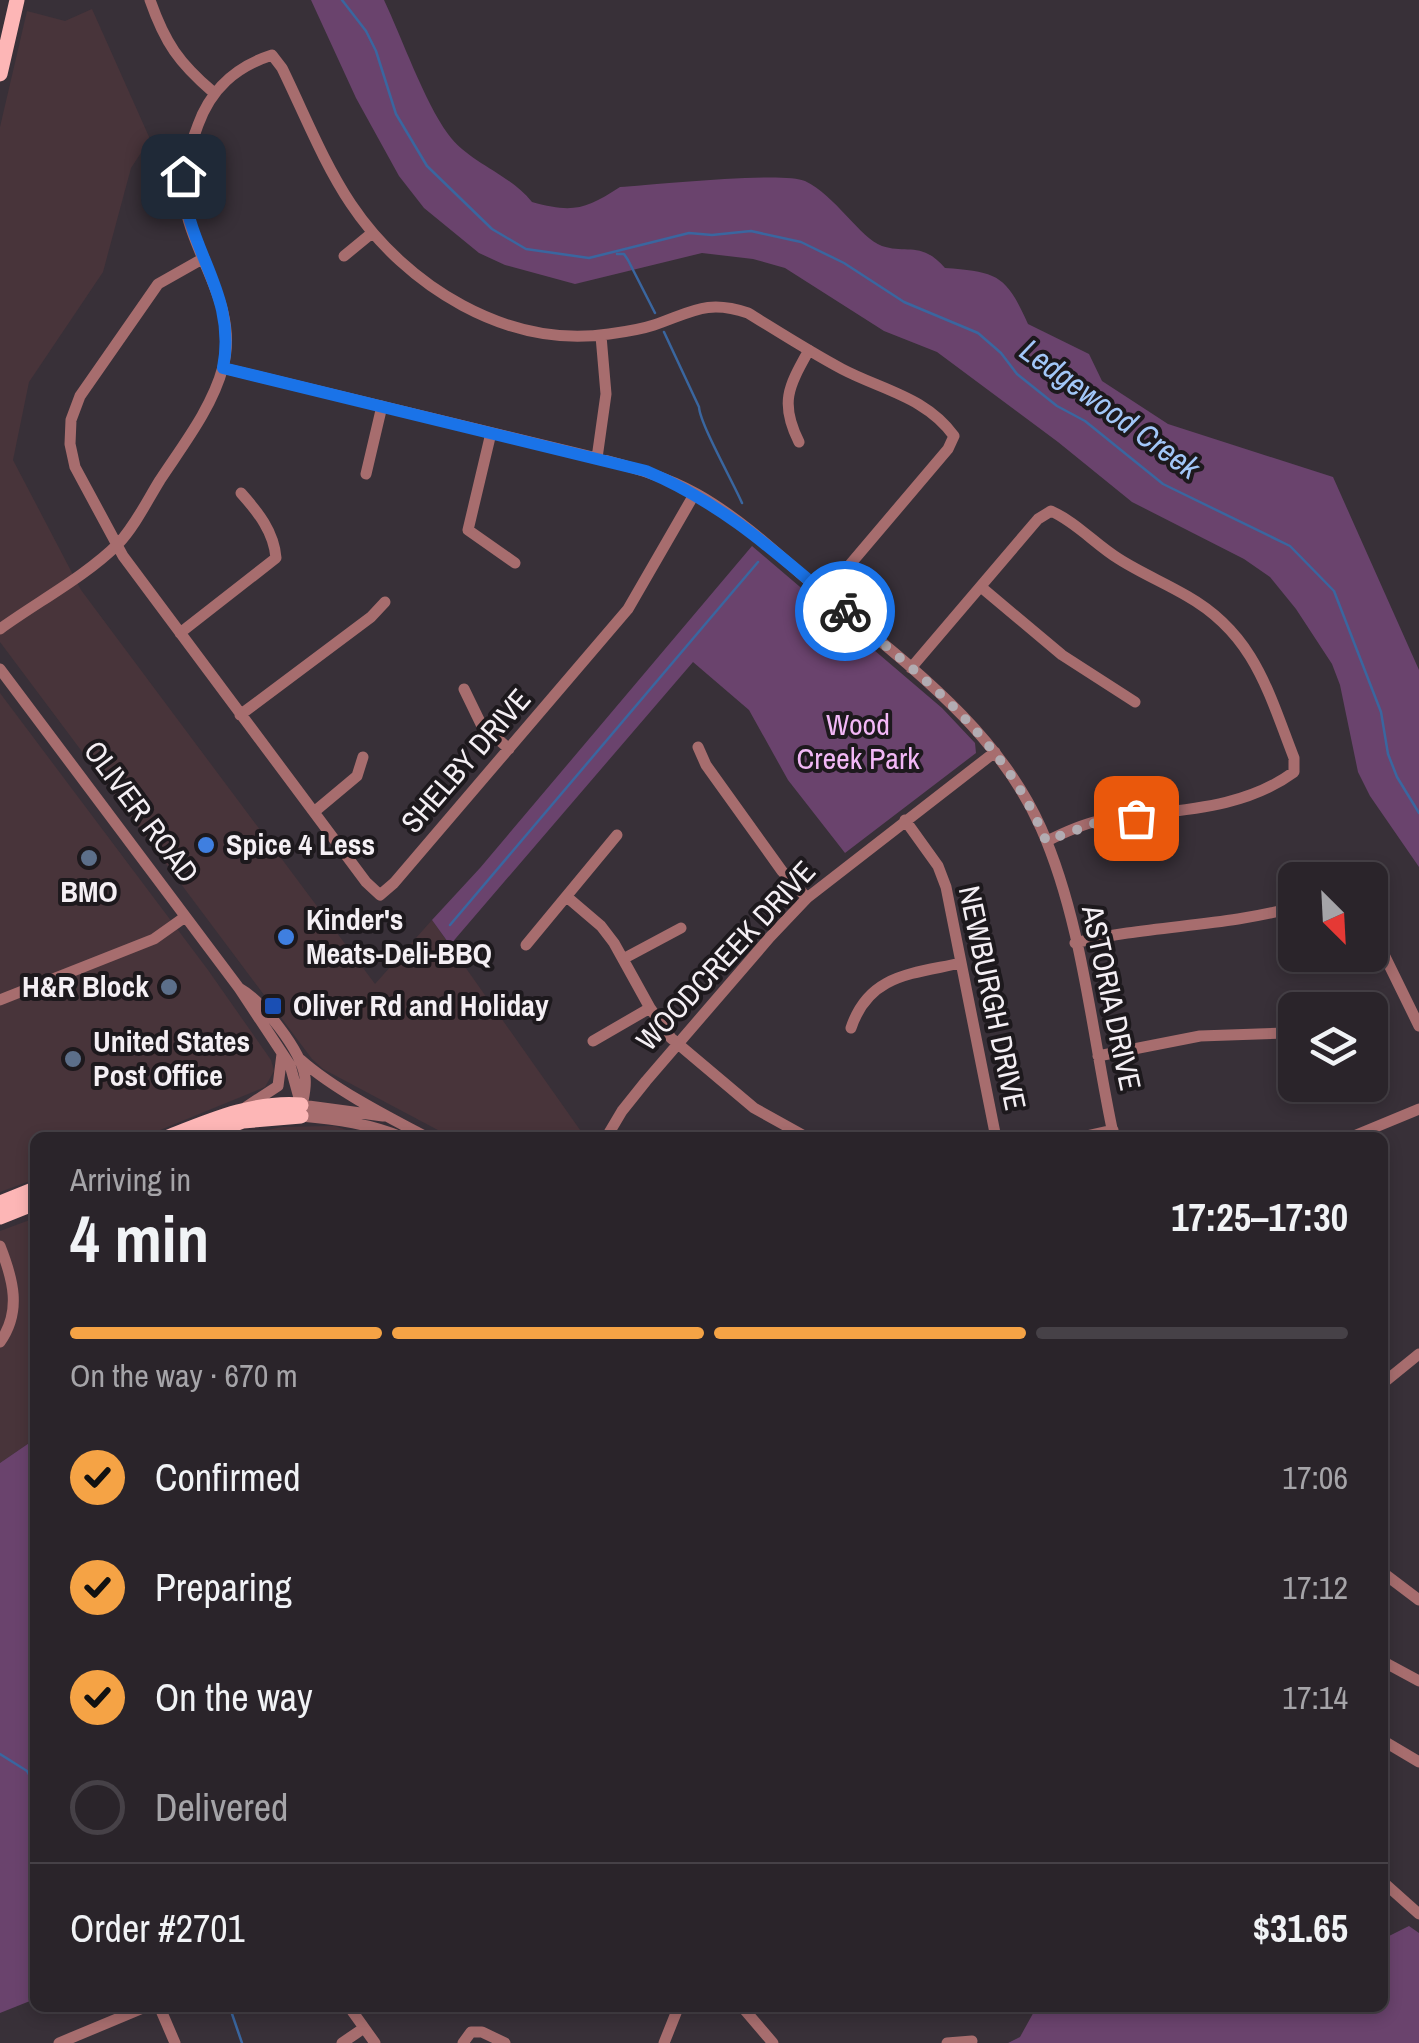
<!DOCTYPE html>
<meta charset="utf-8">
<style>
:root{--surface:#2a242a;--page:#363036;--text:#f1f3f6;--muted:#a5a4a8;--line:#464147;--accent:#f5a345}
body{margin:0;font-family:"Archivo Narrow",sans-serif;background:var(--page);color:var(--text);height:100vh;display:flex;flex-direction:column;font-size:38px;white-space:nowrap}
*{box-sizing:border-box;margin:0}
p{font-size:32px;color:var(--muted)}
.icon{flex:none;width:55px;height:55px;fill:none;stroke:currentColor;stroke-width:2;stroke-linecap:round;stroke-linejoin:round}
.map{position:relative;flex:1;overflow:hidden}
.drawer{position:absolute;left:30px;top:1132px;width:1358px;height:880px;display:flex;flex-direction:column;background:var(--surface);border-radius:15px;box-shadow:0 5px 15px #0003,0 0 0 2px var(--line)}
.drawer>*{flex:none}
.needle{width:65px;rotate:156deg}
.controls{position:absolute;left:1278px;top:862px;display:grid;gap:20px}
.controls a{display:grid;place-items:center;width:110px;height:110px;border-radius:15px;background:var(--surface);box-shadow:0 5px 15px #0003,0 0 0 2px var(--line);font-size:50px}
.pin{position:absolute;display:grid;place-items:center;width:85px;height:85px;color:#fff;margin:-42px;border-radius:20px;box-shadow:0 5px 15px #0006}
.courier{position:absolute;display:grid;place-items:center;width:100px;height:100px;margin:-50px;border:8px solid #1a73e8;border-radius:50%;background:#fff;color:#222;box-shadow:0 2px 12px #0007}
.headline em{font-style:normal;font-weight:700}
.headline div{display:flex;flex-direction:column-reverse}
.headline{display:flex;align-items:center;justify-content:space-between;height:170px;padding:0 40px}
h1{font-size:65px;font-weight:700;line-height:75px}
.bar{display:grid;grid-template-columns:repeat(4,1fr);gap:15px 10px;align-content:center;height:120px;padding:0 40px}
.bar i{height:12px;border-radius:8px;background:var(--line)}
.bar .selected{background:var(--accent)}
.bar p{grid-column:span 4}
.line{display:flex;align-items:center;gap:25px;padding:0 40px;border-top:2px solid var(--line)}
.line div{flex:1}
ol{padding:0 40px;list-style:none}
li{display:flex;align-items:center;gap:30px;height:110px}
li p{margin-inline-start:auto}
li .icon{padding:10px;border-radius:50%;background:var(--accent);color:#111;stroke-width:4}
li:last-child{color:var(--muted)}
li i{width:55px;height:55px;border:5px solid var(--line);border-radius:50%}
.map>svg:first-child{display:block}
</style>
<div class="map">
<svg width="1419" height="2043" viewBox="0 0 1419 2043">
<rect width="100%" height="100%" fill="#383038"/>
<!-- commercial -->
<path fill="#48343a" d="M92,9L150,139L131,168L103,272L29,382L13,460L81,590L375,984L432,920L585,1137H451L323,1069L312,1059L0,642V127L27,11L65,21Z
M0,693L208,970L271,1060L274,1071L265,1087L143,1137L35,1138V1179L0,1192Z
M334,1126L369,1137H230L282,1127Z
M35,1218V1439L0,1463V1231Z"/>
<!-- green -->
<path fill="#6a436d" d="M311,0H384C402,38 424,101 448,134C470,164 509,173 532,202C572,213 585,210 620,187C652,185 783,171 805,181C835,195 860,238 882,246C906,254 922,241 945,268C998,272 1006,275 1028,324L1089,354L1102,381L1168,424L1333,477L1419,670V867L1370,796L1358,772L1340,685L1332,664L1296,609L1270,577L1244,559L1132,502L1058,442L937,352L884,331L785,268L753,259L702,253L575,284L505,265L479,253L424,208L399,176L356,98Z
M752,546L942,708L975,743L976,753L845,853L788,780L749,710L693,662L450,945L432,920L480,868Z
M35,1439V1999L0,2013V1463Z
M1409,1926L1419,1933V2043H1008L1020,2037L1036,2008H1382L1383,1939Z"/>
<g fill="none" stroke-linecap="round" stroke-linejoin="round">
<!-- stream -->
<path stroke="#3a669f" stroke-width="2.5" d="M342,0L366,31L376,51L396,114L427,166L492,229L526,249L589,258L689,233L712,235L751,231L801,242L844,263L904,302L978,333L1001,353L1017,374L1057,406L1085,421L1163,484L1290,546L1334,591L1381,712L1388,754L1397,777L1419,813
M617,254H624L628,260L655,313
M664,332L699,407C700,424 733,482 742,503
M450,925L758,562
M0,1754L27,1771L35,1785
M230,2008L242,2043"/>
<!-- minor -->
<path stroke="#a76d6e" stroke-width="11" d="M150,0C165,43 179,63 213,92
M344,256L372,233
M204,258L158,284L80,396L71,420L70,444L75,467L123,556L366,882L380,895L394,883L628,609L695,493
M223,368L597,458C631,467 665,476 697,494C745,521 785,561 827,597C908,665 997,729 1041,828C1083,923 1092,1037 1114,1138
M491,433L468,530L515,563
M799,442C779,402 789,386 809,350
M597,458L606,394L601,336
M366,474L382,406
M981,587L1062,655L1135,702
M0,629C37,602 86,576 118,544C135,526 147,501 160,480C183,445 212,408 223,367C242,297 178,245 183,176C185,159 192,142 198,125C211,89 235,67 272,55L282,68C304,113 323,162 351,204C406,286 507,349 609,334C624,332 639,330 654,325C692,312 707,299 748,313C779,332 810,352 842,369C882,390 926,397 954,436L948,449L825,594
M180,633L276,558C274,532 258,512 241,493
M911,668L1038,519L1051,511C1076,522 1096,545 1119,559C1141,573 1165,583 1187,596C1254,634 1268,691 1294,758V772C1237,814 1164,809 1098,821C1080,825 1063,833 1047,841
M0,669L239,988L290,1065L301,1105
M464,689L481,724L509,749
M240,715L371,617L385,602
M698,747L706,765L782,871L807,898
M314,812L357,776L363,757
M905,820L938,866L946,887L996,1138
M567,897L601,926L614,943L650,1008L671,1038L754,1108L808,1138
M1370,926L1419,1026
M1075,943C1148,925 1224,927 1295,907
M526,945L617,835
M623,959L681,928
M239,988C262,1001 301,1050 305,1077C307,1091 301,1103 301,1116C336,1119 371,1124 404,1138
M0,1000L154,939L185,917
M851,1028C869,974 912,974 961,963
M593,1041L650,1008
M1098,1056L1200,1036L1285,1033
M301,1060C335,1090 388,1117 428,1138
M301,1105L383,1116
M246,1107L278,1086L282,1054
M606,1138L622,1111L646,1081L770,937L807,898L995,752
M1077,1138L1113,1130
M1349,1138L1419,1109
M0,1246C13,1279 22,1311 0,1342
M1382,1384L1419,1354
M1382,1572L1419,1600
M1382,1661L1419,1681
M1382,1740L1419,1762
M1382,1881L1419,1914
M160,2008L175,2043
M350,2008L375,2043
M743,2008L773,2043
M59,2043L143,2008
M342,2043L364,2028
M463,2043L471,2032H482L505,2043
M664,2043L678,2008
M947,2043L972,2041"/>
<!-- major -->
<path stroke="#fdb6b6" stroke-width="15" d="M0,74L17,0
M166,1138C209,1121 254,1101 301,1105
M196,1138L243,1121L301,1116
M0,1203L35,1189
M0,1217L35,1203"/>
</g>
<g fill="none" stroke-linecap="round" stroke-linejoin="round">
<!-- done -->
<path stroke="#b2acb2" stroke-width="10" stroke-dasharray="0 18" d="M845,611C926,681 1004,738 1046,841L1098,822L1136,818"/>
<!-- route -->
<path stroke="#1a73e8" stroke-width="12" d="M183,176C184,249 238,291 223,368L646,471C725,504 781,557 845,611"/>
</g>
<!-- markers -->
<g fill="#3f7fe0" stroke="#1d191d" stroke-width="4">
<circle cx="206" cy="845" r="10"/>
<circle cx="286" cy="937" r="10"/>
</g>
<g fill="#5c6f8a" stroke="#1d191d" stroke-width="4">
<circle cx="89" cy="858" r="10"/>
<circle cx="169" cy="987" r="10"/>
<circle cx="73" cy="1059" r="10"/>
</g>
<rect fill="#1a4fb4" stroke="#1d191d" stroke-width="4" x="263" y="996" width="20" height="20" rx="5"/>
<g text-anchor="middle" stroke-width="8" stroke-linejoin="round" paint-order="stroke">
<!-- park labels -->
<g font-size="30" fill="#f3b8f7" stroke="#1d191d">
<text x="858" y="735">Wood<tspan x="858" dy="34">Creek Park</tspan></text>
</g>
<!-- street labels -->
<g font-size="30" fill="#f4eff4" stroke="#1d191d">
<text transform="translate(466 761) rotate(-49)" y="10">SHELBY DRIVE</text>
<text transform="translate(141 812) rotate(53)" y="10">OLIVER ROAD</text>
<text transform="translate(726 956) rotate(-47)" y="10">WOODCREEK DRIVE</text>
<text transform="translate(992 998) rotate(78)" y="10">NEWBURGH DRIVE</text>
<text transform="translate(1111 998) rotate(78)" y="10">ASTORIA DRIVE</text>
</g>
<!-- poi labels -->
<g font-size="30" font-weight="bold" fill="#f4eff4" stroke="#1d191d" text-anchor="start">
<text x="226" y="855">Spice 4 Less</text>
<text x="89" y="902" text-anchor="middle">BMO</text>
<text x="306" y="930">Kinder's<tspan x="306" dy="34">Meats-Deli-BBQ</tspan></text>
<text x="149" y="997" text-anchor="end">H&amp;R Block</text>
<text x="293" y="1016">Oliver Rd and Holiday</text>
<text x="93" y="1052">United States<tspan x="93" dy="34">Post Office</tspan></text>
</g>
<!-- water labels -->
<g font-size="32" font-style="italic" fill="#a2c7f8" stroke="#1d191d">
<text transform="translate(1110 409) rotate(36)" y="11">Ledgewood Creek</text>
</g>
</g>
</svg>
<div class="controls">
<a><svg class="needle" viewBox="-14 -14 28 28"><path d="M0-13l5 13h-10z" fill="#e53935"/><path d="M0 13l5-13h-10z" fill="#a5a4a8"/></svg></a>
<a><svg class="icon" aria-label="layers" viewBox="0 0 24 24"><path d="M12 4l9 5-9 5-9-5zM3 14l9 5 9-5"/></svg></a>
</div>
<div class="pin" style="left:1136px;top:818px;background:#ea580c"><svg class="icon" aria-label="bag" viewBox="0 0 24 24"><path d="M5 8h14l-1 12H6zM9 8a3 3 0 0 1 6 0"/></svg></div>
<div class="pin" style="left:183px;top:176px;background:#1f2937"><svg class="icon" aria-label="home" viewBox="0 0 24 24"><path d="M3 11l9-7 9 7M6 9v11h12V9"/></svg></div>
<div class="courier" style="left:845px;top:611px"><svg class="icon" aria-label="bike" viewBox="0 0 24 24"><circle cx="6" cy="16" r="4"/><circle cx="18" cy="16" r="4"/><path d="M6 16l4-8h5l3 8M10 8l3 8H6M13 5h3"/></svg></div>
<section class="drawer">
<div class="headline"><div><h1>4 min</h1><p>Arriving in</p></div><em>17:25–17:30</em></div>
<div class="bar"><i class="selected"></i><i class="selected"></i><i class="selected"></i><i></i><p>On the way · 670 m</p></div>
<ol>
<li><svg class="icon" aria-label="check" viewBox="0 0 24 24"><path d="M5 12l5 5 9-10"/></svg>Confirmed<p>17:06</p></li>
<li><svg class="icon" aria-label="check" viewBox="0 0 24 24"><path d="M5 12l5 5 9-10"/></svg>Preparing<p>17:12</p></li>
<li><svg class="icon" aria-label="check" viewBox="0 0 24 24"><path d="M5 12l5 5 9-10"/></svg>On the way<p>17:14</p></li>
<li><i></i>Delivered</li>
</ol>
<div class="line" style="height:130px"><div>Order #2701</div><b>$31.65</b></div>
</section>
</div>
